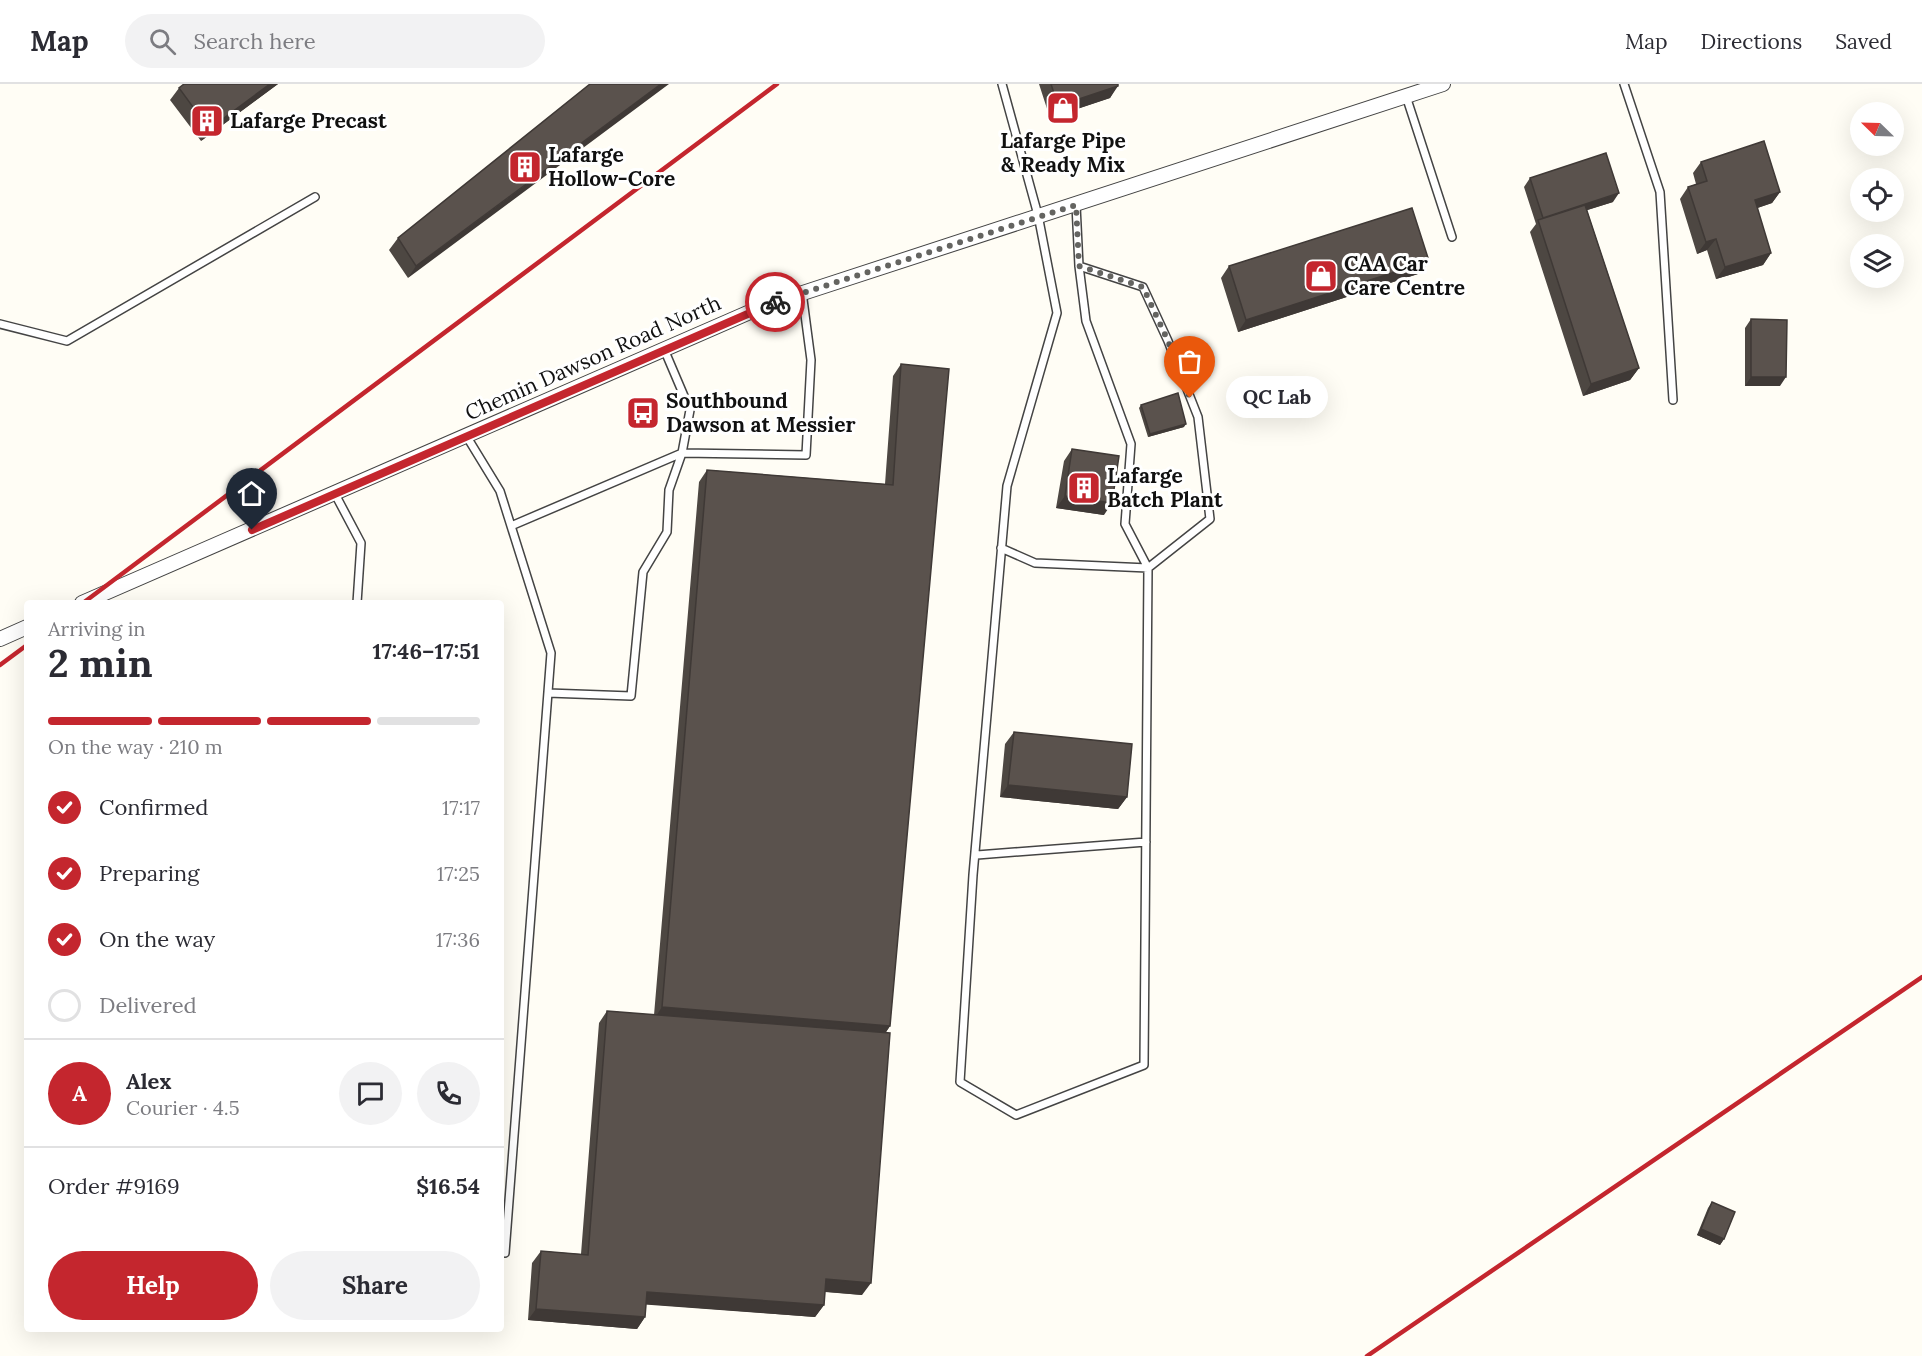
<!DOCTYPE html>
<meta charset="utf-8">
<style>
:root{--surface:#fff;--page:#f2f2f3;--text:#2b2b33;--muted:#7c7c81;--line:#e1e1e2;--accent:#c4262e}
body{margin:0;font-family:Lora,serif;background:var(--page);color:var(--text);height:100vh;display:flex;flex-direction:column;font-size:22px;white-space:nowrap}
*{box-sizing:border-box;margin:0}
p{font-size:20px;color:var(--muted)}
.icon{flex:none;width:33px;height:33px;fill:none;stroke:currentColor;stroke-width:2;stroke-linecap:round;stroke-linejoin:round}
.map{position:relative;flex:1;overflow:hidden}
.drawer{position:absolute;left:24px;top:516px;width:480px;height:732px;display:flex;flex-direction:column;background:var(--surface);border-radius:6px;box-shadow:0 6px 24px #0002}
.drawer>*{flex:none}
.needle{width:39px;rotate:293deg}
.tools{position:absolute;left:1850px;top:18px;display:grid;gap:12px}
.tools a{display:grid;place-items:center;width:54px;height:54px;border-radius:50%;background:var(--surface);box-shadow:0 6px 24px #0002;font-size:30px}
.pin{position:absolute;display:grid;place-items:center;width:51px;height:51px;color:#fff;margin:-62px -26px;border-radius:50% 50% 50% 0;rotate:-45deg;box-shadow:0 0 6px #0007}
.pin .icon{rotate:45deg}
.courier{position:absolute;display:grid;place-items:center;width:60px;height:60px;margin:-30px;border:4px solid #c4262e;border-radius:50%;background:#fff;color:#222;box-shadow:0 2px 8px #0007}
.bubble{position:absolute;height:42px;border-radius:21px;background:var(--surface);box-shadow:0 6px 24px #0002;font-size:20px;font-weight:800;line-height:42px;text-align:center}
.headline em{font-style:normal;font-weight:800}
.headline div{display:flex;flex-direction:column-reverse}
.headline{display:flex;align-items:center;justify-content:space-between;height:102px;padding:0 24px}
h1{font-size:39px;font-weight:800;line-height:45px}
.bar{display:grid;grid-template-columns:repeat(4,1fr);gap:9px 6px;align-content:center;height:72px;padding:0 24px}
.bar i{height:8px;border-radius:4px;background:var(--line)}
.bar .active{background:var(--accent)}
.bar p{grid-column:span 4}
.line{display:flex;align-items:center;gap:15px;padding:0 24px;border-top:2px solid var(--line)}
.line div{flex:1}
.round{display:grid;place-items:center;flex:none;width:63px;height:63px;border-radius:32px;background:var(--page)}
ol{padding:0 24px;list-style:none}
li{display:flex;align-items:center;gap:18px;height:66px}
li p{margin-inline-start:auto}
li .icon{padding:6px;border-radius:50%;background:var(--accent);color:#fff;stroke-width:4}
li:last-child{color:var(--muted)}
li i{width:33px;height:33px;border:3px solid var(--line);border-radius:50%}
.cta{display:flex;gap:12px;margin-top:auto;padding:12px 24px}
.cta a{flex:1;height:69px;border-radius:36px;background:var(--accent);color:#fff;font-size:24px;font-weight:800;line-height:69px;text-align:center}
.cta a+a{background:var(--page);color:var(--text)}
header{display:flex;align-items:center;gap:36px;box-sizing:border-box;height:84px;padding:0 30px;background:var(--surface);border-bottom:2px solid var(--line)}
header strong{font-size:28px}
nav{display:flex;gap:33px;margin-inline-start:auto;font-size:21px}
.search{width:420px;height:54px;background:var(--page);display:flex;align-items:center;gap:15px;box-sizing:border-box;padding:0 21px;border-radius:33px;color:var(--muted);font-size:22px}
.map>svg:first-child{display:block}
</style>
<header>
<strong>Map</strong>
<div class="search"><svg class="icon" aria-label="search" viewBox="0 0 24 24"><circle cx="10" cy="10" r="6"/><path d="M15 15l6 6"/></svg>Search here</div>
<nav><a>Map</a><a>Directions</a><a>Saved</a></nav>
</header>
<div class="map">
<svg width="1922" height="1272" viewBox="0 0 1922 1272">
<rect width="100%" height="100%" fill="#fffdf5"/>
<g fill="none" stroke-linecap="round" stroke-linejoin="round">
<!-- service casing -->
<g stroke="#444" stroke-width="10">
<path id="service" d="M1002,0L1038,131L1057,229L1007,402L973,791L960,998L1016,1031L1144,981L1148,484L1125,440L1131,360L1086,237L1079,182L1076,121
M1624,0L1660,108L1673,316
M1406,12L1452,153
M0,240L67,257L315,113
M467,353L500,407L551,569L505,1169
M335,410L361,459L357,519
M511,442L682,369L806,371L811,276L802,208
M1001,464L1035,479L1148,484L1210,435L1198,333L1168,257L1143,203L1079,182
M548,609L631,612L643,488L667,448L669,406L682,369L690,326L664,265
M977,771L1146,758"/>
</g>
<!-- minor casing -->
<g stroke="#444" stroke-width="16">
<path id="minor" d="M82,519L766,221L1443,0
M0,555L27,543"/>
</g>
<!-- service -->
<use href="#service" stroke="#fff" stroke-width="7"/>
<!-- minor -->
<use href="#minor" stroke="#fff" stroke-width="14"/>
<!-- rail -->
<path stroke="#c4262e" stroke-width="4.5" d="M83,519L777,0
M0,581L27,561
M1367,1272L1922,893"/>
</g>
<!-- wall -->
<path fill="#4d4742" d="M278,0L201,57L170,16L179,4Z
M590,0L408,194L389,166L398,154Z
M1039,0H1118L1110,14L1050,34Z
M1701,78L1780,108L1772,119L1757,124L1771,169L1763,181L1716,195L1707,166L1697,170L1680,115L1688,103L1696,100L1693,89Z
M1530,94L1613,118L1587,126L1639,284L1630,296L1583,312L1530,148L1536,140L1524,103Z
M1429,177L1421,189L1238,248L1221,194L1229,182Z
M1751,235L1780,302H1745V244Z
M901,280L890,942L886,948L862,1211L825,1208L824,1221L815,1233L646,1220L645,1233L637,1245L528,1236L532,1179L541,1167L581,1170L599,939L607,927L654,931L699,398L707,386L885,400L893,292Z
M1141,321L1184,343L1148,353L1139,324Z
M1072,365L1104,431L1056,424L1064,377Z
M1014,648L1127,713L1118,725L1000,713L1005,660Z
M1712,1118L1724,1155L1720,1161L1697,1151L1708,1124Z"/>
<!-- shaded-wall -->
<path fill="#3f3936" d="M270,0H278L201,57L209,45Z
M661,0H669L408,194L416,182Z
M1118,2L1110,14L1050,34L1058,22Z
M1780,108L1772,119L1746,128L1755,116Z
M1619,109L1613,118L1540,141L1539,139L1543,134Z
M1716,155L1707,166L1697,170L1706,158Z
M1771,169L1763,181L1716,195L1725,183Z
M1429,177L1421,189L1238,248L1246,236Z
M1639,284L1630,296L1583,312L1591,300Z
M1751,293H1786L1780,302H1745Z
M1186,340L1184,343L1148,353L1150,350Z
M1065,412L1112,419L1104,431L1056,424Z
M1008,701L1127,713L1118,725L1000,713Z
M662,923L890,942L882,954L654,935Z
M1701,1145L1724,1155L1720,1161L1697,1151Z
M826,1195L871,1199L862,1211L817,1207Z
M647,1208L824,1221L815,1233L638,1220Z
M536,1225L645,1233L637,1245L528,1236Z"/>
<!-- building -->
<path fill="#5a524d" stroke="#3f3936" stroke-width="1.5" d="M184,0H270L209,45L179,4Z
M590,0H661L416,182L398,154Z
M1051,0H1118V2L1058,22Z
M1764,57L1780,108L1755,116L1771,169L1725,183L1716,155L1706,158L1688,103L1707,97L1701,78Z
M1606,69L1619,109L1543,134L1530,94Z
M1585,121L1639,284L1591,300L1538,136Z
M1412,124L1429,177L1246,236L1229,182Z
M1751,235L1787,236L1786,293H1751Z
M901,280L949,285L890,942L662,923L707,386L893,401Z
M1178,309L1186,340L1150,350L1141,321Z
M1072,365L1119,372L1112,419L1065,412Z
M1014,648L1132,660L1127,713L1008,701Z
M607,927L890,949L871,1199L826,1195L824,1221L647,1208L645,1233L536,1225L541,1167L588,1171Z
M1712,1118L1735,1128L1724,1155L1701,1145Z"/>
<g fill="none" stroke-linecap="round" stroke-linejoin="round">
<!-- done -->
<path stroke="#646461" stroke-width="6" stroke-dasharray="0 10.8" d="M775,218L1076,121L1079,182L1143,203L1168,257L1190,314"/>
<!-- route -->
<path stroke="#c4262e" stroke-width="8" d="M252,446L775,218"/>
</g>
<!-- icons -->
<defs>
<g id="shop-square" transform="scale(1.725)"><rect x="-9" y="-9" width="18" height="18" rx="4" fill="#c4262e" stroke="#fff"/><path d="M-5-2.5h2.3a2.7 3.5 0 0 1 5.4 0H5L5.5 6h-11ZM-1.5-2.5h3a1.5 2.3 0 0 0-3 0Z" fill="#fff"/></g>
<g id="building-square" transform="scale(1.725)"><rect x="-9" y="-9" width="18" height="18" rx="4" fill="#c4262e" stroke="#fff"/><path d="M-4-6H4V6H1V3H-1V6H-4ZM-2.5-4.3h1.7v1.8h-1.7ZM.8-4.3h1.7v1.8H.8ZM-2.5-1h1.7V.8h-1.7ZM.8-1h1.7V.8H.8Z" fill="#fff"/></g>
<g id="bus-square" transform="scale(1.725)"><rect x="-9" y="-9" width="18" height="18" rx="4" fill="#c4262e" stroke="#fff"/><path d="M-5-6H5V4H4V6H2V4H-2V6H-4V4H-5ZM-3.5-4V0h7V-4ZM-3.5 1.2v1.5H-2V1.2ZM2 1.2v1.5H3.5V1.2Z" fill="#fff"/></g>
</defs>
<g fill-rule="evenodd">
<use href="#shop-square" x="1063" y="24"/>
<use href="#building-square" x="207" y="37"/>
<use href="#building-square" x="525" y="83"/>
<use href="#shop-square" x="1321" y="192"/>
<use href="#bus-square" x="643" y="329"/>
<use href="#building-square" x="1084" y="404"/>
</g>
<g text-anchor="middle" stroke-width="6" stroke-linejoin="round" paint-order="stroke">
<!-- poi labels -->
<g font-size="21" font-weight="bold" fill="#111" stroke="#fff" text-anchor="start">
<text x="230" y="44">Lafarge Precast</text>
<text x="1063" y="64" text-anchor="middle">Lafarge Pipe<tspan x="1063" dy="24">&amp; Ready Mix</tspan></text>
<text x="548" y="78">Lafarge<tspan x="548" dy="24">Hollow-Core</tspan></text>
<text x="1344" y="187">CAA Car<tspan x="1344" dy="24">Care Centre</tspan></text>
<text x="666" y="324">Southbound<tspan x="666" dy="24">Dawson at Messier</tspan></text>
<text x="1107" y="399">Lafarge<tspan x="1107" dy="24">Batch Plant</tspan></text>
</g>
<!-- street labels -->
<g font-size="21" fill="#111" stroke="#fff">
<text transform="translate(593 274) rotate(-24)" y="7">Chemin Dawson Road North</text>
</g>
</g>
</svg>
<div class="tools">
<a><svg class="needle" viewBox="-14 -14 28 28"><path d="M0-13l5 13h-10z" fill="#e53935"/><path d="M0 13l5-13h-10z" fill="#7c7c81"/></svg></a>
<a><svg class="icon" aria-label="locate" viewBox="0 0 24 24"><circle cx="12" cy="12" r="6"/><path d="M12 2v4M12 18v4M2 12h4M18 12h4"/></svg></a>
<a><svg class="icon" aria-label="layers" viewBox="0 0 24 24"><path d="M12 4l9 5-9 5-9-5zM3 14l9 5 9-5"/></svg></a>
</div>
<div class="pin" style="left:1190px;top:314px;background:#ea580c"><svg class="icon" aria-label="bag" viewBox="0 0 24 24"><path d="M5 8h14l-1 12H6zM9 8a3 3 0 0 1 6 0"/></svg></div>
<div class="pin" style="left:252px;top:446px;background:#1f2937"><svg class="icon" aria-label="home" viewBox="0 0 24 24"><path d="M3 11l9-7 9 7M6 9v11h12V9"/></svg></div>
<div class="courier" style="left:775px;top:218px"><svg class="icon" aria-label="bike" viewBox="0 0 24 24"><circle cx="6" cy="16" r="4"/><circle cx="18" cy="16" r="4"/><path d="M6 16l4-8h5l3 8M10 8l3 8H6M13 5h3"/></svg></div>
<div class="bubble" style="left:1226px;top:292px;width:102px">QC Lab</div>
<section class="drawer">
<div class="headline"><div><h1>2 min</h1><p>Arriving in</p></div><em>17:46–17:51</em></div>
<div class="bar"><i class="active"></i><i class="active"></i><i class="active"></i><i></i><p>On the way · 210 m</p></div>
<ol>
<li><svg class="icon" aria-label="check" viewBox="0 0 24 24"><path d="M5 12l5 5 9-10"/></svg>Confirmed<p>17:17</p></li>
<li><svg class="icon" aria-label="check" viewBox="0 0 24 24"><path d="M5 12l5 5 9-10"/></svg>Preparing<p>17:25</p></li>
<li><svg class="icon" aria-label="check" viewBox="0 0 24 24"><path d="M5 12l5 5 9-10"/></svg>On the way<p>17:36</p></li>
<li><i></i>Delivered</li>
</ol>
<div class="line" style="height:108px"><b class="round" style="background:var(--accent);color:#fff">A</b><div><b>Alex</b><p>Courier · 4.5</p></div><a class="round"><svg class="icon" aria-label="chat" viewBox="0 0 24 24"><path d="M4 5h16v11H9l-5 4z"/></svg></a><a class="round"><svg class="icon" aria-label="phone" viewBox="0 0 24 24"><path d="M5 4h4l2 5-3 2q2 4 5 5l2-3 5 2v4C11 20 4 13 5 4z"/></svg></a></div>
<div class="line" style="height:78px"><div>Order #9169</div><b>$16.54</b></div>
<div class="cta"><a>Help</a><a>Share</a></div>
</section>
</div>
